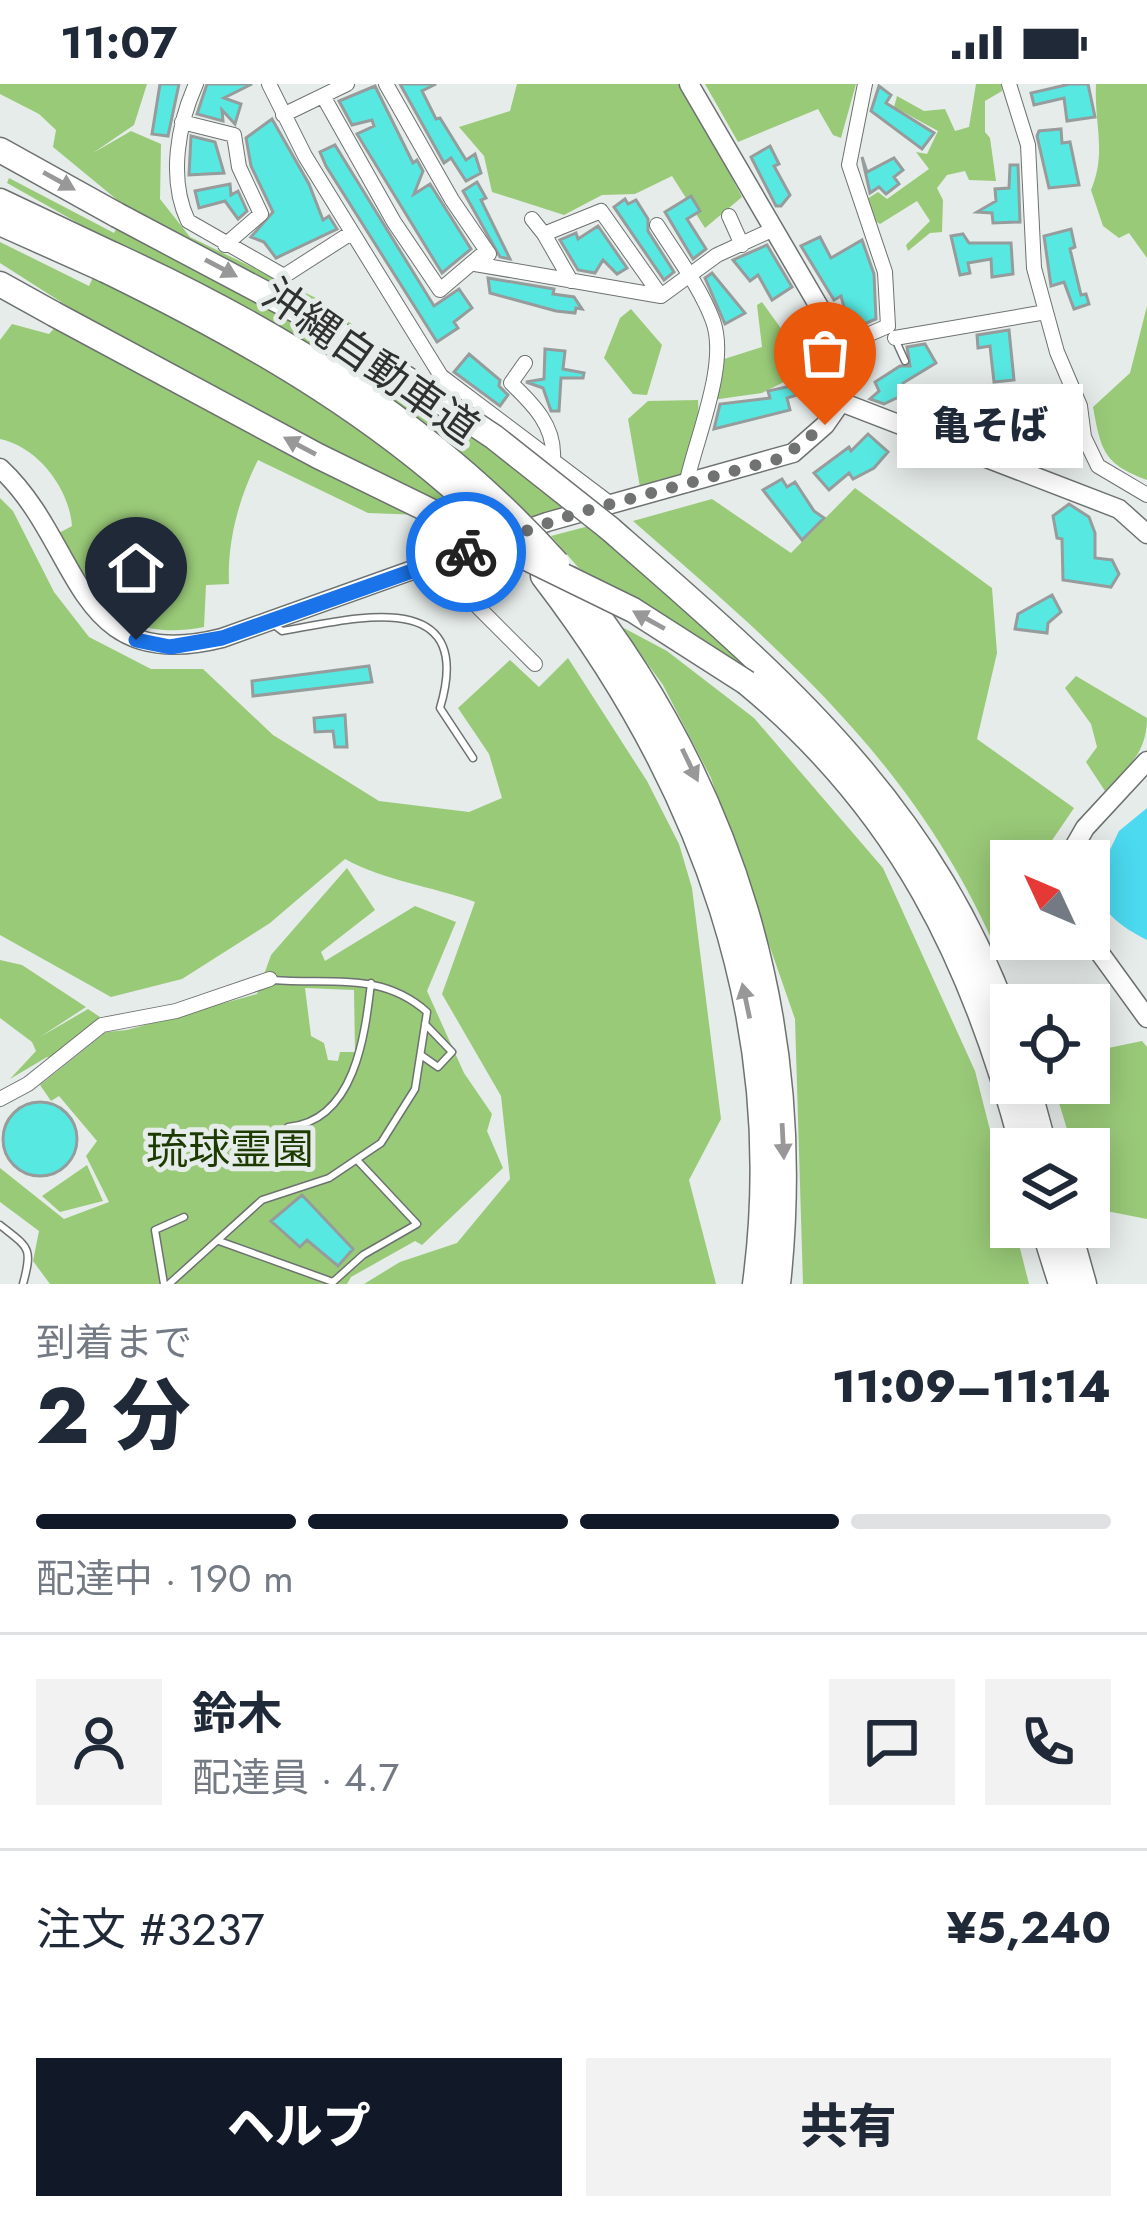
<!DOCTYPE html>
<html lang="ja">
<meta charset="utf-8">
<style>
:root{--surface:#fff;--page:#f2f2f3;--text:#1f2937;--muted:#747a83;--line:#e0e1e3;--accent:#111827}
body{margin:0;font-family:Jost,"Noto Sans JP",sans-serif;background:var(--page);color:var(--text);height:100vh;display:flex;flex-direction:column;font-size:45px;white-space:nowrap}
*{box-sizing:border-box;margin:0}
p{font-size:39px;color:var(--muted)}
.icon{flex:none;width:66px;height:66px;fill:none;stroke:currentColor;stroke-width:2;stroke-linecap:round;stroke-linejoin:round}
.map{position:relative;height:1200px;overflow:hidden}
.side{display:flex;flex-direction:column;background:var(--surface);flex:1}
.side>*{flex:none}
.needle{width:78px;rotate:314deg}
.fabs{position:absolute;left:990px;top:756px;display:grid;gap:24px}
.fabs a{display:grid;place-items:center;width:120px;height:120px;border-radius:0px;background:var(--surface);box-shadow:0 6px 30px #0003;font-size:60px}
.pin{position:absolute;display:grid;place-items:center;width:102px;height:102px;color:#fff;margin:-123px -51px;border-radius:50% 50% 50% 0;rotate:-45deg;box-shadow:0 0 12px #0007}
.pin .icon{rotate:45deg}
.courier{position:absolute;display:grid;place-items:center;width:120px;height:120px;margin:-60px;border:9px solid #1a73e8;border-radius:50%;background:#fff;color:#222;box-shadow:0 3px 15px #0007}
.bubble{position:absolute;height:84px;border-radius:0px;background:var(--surface);box-shadow:0 6px 30px #0003;font-size:39px;font-weight:800;line-height:84px;text-align:center}
.head em{font-style:normal;font-weight:800}
.head div{display:flex;flex-direction:column-reverse}
.head{display:flex;align-items:center;justify-content:space-between;height:204px;padding:0 36px}
h1{font-size:78px;font-weight:800;line-height:90px}
.bar{display:grid;grid-template-columns:repeat(4,1fr);gap:18px 12px;align-content:center;height:144px;padding:0 36px}
.bar i{height:15px;border-radius:9px;background:var(--line)}
.bar .active{background:var(--accent)}
.bar p{grid-column:span 4}
.line{display:flex;align-items:center;gap:30px;padding:0 36px;border-top:3px solid var(--line)}
.line div{flex:1}
.round{display:grid;place-items:center;flex:none;width:126px;height:126px;border-radius:0px;background:var(--page)}
.cta{display:flex;gap:24px;margin-top:auto;padding:24px 36px}
.cta a{flex:1;height:138px;border-radius:0px;background:var(--accent);color:#fff;font-size:48px;font-weight:800;line-height:138px;text-align:center}
.cta a+a{background:var(--page);color:var(--text)}
.status{display:flex;justify-content:space-between;align-items:center;height:84px;padding:0 60px;background:var(--surface);direction:ltr}
.status svg{height:33px;fill:currentColor}
.map>svg:first-child{display:block}
</style>
<div class="status"><b>11:07</b><svg viewBox="0 0 49 12"><path d="M0 12V9h3v3zM5 12V6h3v6zM10 12V3h3v9zM15 12V0h3v12zM26 1h20v11H26zM47 4h2v5h-2z"/></svg></div>
<div class="map">
<svg width="1147" height="1200" viewBox="0 0 1147 1200">
<rect width="100%" height="100%" fill="#e6ecea"/>
<!-- green -->
<path fill="#99ca78" fill-rule="evenodd" d="M0,0H147L134,41L93,69L131,47L161,60L160,115L190,153L318,215L573,405L565,425L532,435L368,429L258,376C239,413 227,458 229,500L206,501L204,543C121,559 93,515 59,449L72,442C69,404 38,363 0,355V256L12,240L49,250L72,225L0,179V158L89,202L110,157L7,99L9,94L114,149L127,124L53,63L56,46L39,30L0,10Z
M517,0H682L742,113L705,144L672,92L635,110L602,111L564,131L492,108L484,72L459,43L510,27Z
M705,0H856L841,54L833,51L818,25L738,58Z
M976,0H1001L1002,7L985,17V48L990,54L996,97L969,96L965,87L947,91L937,104L943,116L942,148L930,149L908,167L906,161L930,137L917,117L880,140L869,133L864,117L878,108L887,115L929,85L916,68L927,70L938,47L894,23L897,12L924,27L945,25L955,47L969,43Z
M1096,0H1147V174L1129,149L1119,154L1103,142L1091,106C1107,68 1094,41 1096,0Z
M762,218L795,264L784,277L786,297L762,309L712,316L721,276L762,263L757,221Z
M1147,222V396C1104,380 1101,367 1093,323L1130,289Z
M631,225L662,261L647,311L633,310L604,274L620,234Z
M698,316L699,339L683,390L640,403L628,335L648,317Z
M855,404L992,504L997,569L977,655L1074,724L1038,777H1011V855H1054L1000,874C918,682 787,571 633,437L712,415L791,469Z
M0,414L13,427L54,508L89,553L151,585H203L273,651L379,717L469,728L502,714L489,670L458,624L510,576L539,603L568,574L647,697L679,760L692,804L721,1035L689,1096L716,1200H364L400,1178L457,1159L510,1095L501,1012L442,910L475,818C431,802 385,797 345,775L270,839L182,895L111,913L0,851Z
M589,442L737,570L758,597L583,489L551,452Z
M620,542L667,567L754,634L883,784L975,987L1029,1200H803L795,935L711,694L663,601Z
M1076,592L1147,634C1147,669 1128,683 1105,707L1086,678L1097,663L1091,640L1065,604Z
M347,784L375,826L321,868L325,877L415,822L456,838L427,907L464,989L492,1030L487,1047L503,1084L422,1161L415,1157L351,1193L347,1200H50L33,1177L39,1147L0,1118V1084L64,1135L109,1118L86,1072L97,1057L59,1012L51,1017L40,1001L106,948L127,946L257,910L271,871ZM305,904L354,906L355,968H340L338,977L328,976L324,959L311,952Z
M0,876L22,881L86,923L40,953L88,925L100,933L52,974L47,973L10,995L36,967L32,958L0,934Z
M1142,957L1147,963V1135L1091,1124L1089,1065H1073L1053,999H1089V968Z
M87,1081L103,1117L60,1128L42,1112Z"/>
<!-- water -->
<path fill="#4bdaf0" d="M1147,724V856C1120,842 1100,829 1095,797L1119,747Z"/>
<!-- building -->
<path fill="#58e8e2" stroke="#969c9c" stroke-width="3" d="M160,0H179L168,52L152,50Z
M207,0H252L224,14L241,20L235,40L222,26L223,37L197,30Z
M400,0H436L422,7L436,35L440,34L466,76L475,70L481,89L466,97L451,74L444,79Z
M1070,0H1088L1095,33L1067,37L1064,14L1034,21L1031,9Z
M375,2L413,79L417,76L423,87L414,110L430,100L471,165L442,189L357,50L374,42L372,36L352,41L339,17Z
M879,2L891,11L886,19L934,49L922,65L871,27Z
M272,35L309,100L323,136L329,132L337,145L276,174L264,158L251,153L273,128L251,82L246,54Z
M1061,45L1062,59L1070,58L1079,101L1049,104L1037,52L1039,47Z
M191,52L215,58L224,89L189,91Z
M335,61L434,222L459,205L472,224L454,238L458,244L437,258L326,82L320,68Z
M770,62L779,80L774,82L790,111L781,122H776L751,73Z
M862,73L867,88L894,74L903,86L894,93L899,100L886,110L879,103L870,109Z
M1010,81H1018L1020,138L993,139L992,129L977,128L996,117L995,105L1009,104Z
M477,98L486,114L481,116L510,175L500,173L463,107Z
M230,100L231,111L238,107L247,127L238,135L225,117L199,124L195,107Z
M691,112L700,127L687,135L706,165L693,175L665,128Z
M625,115L628,120L636,116L648,135V147L674,188L664,196L614,123Z
M598,142L627,184L617,190L603,176L595,189L578,186L560,156L576,149L578,155Z
M1071,145L1075,163L1070,165L1081,211L1086,210L1089,220L1074,225L1064,198L1051,202L1044,152Z
M963,150L969,159H1011L1013,190L992,193L991,175L968,179L970,189L960,191L951,152Z
M820,153L831,174L862,156L874,190L876,235L850,246L841,212L834,216L801,162Z
M767,161L792,203L772,216L758,191L750,197L733,176Z
M712,189L745,229L725,240L705,194Z
M488,194L554,205L553,210L574,213L582,225L576,224L575,229L556,227L490,209Z
M1009,246L1014,296L994,298L990,262L978,264L977,251Z
M925,260L936,279L903,299L907,309L884,320L870,315L879,307L875,298L900,282H910L907,263Z
M545,265L565,267L563,285L584,289L583,294H561L559,327H551L543,304L526,298L544,295Z
M469,270L500,296L499,302L508,311L500,322L454,288Z
M795,301L797,311L787,314L790,326L714,345L720,320L770,314L768,307Z
M968,314L977,318L967,351L938,339L945,320Z
M1042,315H1065L1069,346L1043,347Z
M868,350L888,368L874,384L853,395L849,389L829,406L814,389L849,363L851,367Z
M782,395L787,403L795,398L814,427L824,434L802,456L763,406Z
M1069,420L1089,433L1095,449V474L1112,476L1119,490L1111,503L1063,496L1062,455L1057,454L1053,432Z
M1052,511L1061,528L1048,539L1047,549L1015,545L1018,530Z
M369,582L372,598L253,612L252,597Z
M345,631L347,663H335L333,647L315,648L314,634Z
M3 1055a37 37 0 1 1 74 0a37 37 0 1 1-74 0Z
M302,1111L353,1165L338,1182L307,1156L300,1163L271,1137Z"/>
<g fill="none" stroke-linecap="round" stroke-linejoin="round">
<!-- lane casing -->
<g stroke="#6d7270" stroke-width="9">
<path id="lane" d="M895,255L905,277
M273,540L282,547C352,535 477,500 440,624L473,674
M421,971L438,983L452,968L425,940
M271,1071L288,1043C355,1037 365,951 371,899
M0,1141C29,1164 33,1163 23,1200
M219,1157L333,1198L363,1171L417,1140L358,1077
M164,1200L155,1146L184,1133
M169,1200L262,1116L329,1094L381,1059L415,1005L427,928C381,887 330,901 273,896"/>
</g>
<!-- street casing -->
<g stroke="#6d7270" stroke-width="16">
<path id="street" d="M196,0C178,40 168,95 188,137L284,192L351,149
M269,0L305,72L441,292L612,421
M386,0L452,116L489,170
M1009,0L1028,61L1034,184L1057,268L1080,322L1084,353L1098,382L1147,411
M323,12L394,138L440,206L486,167
M283,31L347,0
M182,38L234,51L239,83L261,130L225,161
M729,132L742,161
M532,135L544,150
M657,141C676,171 701,204 713,237C729,281 695,356 686,401
M475,180L661,212L717,171L774,145
M571,197L544,150L601,127L661,212
M895,254L1046,228
M842,262L888,242L885,188L849,81L865,0
M525,279L511,299C533,320 555,342 553,374
M465,468L475,490L469,514L535,580
M0,1015L28,1000L102,941L176,927L270,895"/>
</g>
<!-- secondary casing -->
<g stroke="#6d7270" stroke-width="21">
<path id="secondary" d="M841,318L1119,425L1147,450
M0,384C83,461 72,592 222,554L547,438L793,369L825,341L841,318L846,296L842,262L689,0
M1066,777L1085,744L1147,677
M1089,854L1147,934"/>
</g>
<!-- highway casing -->
<g stroke="#6d7270" stroke-width="27">
<path id="highway" d="M0,66L117,131
M0,117L114,171
M0,139L105,186
M0,200L54,230
M609,444C782,595 933,722 1011,946
M543,492C702,699 790,937 755,1200
M570,495C733,699 806,939 778,1200
M747,599C900,726 974,876 1023,1065
M1027,999L1045,1065
M1043,1143L1061,1200
M1068,1143L1084,1200"/>
</g>
<!-- lane -->
<use href="#lane" stroke="#fff" stroke-width="6"/>
<!-- street -->
<use href="#street" stroke="#fff" stroke-width="14"/>
<!-- secondary -->
<use href="#secondary" stroke="#fff" stroke-width="18"/>
<!-- highway -->
<use href="#highway" stroke="#fff" stroke-width="24"/>
<!-- highway-bridge casing -->
<g stroke="#6d7270" stroke-width="27" stroke-linecap="butt">
<path id="highway-bridge" d="M117,131L330,244L494,353L609,444
M114,171C280,247 434,342 557,479
M105,186C253,258 392,338 508,456
M54,230L318,372L633,526L747,599"/>
</g>
<!-- highway-bridge -->
<use href="#highway-bridge" stroke="#fff" stroke-width="24"/>
</g>
<!-- one-way arrows -->
<defs><path id="oneway-solid" d="M-6-.8H1V-3.2L6.5 0L1 3.2V.8H-6Z" transform="scale(3)"/></defs>
<g fill="#989898">
<use href="#oneway-solid" transform="translate(59 97) rotate(29)"/>
<use href="#oneway-solid" transform="translate(221 184) rotate(28)"/>
<use href="#oneway-solid" transform="translate(300 362) rotate(-152)"/>
<use href="#oneway-solid" transform="translate(649 536) rotate(-151)"/>
<use href="#oneway-solid" transform="translate(690 681) rotate(64)"/>
<use href="#oneway-solid" transform="translate(746 917) rotate(-102)"/>
<use href="#oneway-solid" transform="translate(783 1057) rotate(87)"/>
</g>
<g fill="none" stroke-linecap="round" stroke-linejoin="round">
<!-- done -->
<path stroke="#707372" stroke-width="12" stroke-dasharray="0 21.6" d="M466,468L577,429L782,374L825,341"/>
<!-- route -->
<path stroke="#1a73e8" stroke-width="15" d="M136,556L170,563L222,554L466,468"/>
</g>
<g text-anchor="middle" stroke-width="10" stroke-linejoin="round" paint-order="stroke">
<!-- street labels -->
<g font-size="42" fill="#303231" stroke="#e6ecea">
<text transform="translate(371 277) rotate(35)" y="15">沖縄自動車道</text>
</g>
<!-- park labels -->
<g font-size="42" fill="#1d3b00" stroke="#e6ecea">
<text x="230" y="1080">琉球霊園</text>
</g>
</g>
</svg>
<div class="fabs">
<a><svg class="needle" viewBox="-14 -14 28 28"><path d="M0-13l5 13h-10z" fill="#e53935"/><path d="M0 13l5-13h-10z" fill="#747a83"/></svg></a>
<a><svg class="icon" aria-label="locate" viewBox="0 0 24 24"><circle cx="12" cy="12" r="6"/><path d="M12 2v4M12 18v4M2 12h4M18 12h4"/></svg></a>
<a><svg class="icon" aria-label="layers" viewBox="0 0 24 24"><path d="M12 4l9 5-9 5-9-5zM3 14l9 5 9-5"/></svg></a>
</div>
<div class="pin" style="left:825px;top:341px;background:#ea580c"><svg class="icon" aria-label="bag" viewBox="0 0 24 24"><path d="M5 8h14l-1 12H6zM9 8a3 3 0 0 1 6 0"/></svg></div>
<div class="pin" style="left:136px;top:556px;background:#1f2937"><svg class="icon" aria-label="home" viewBox="0 0 24 24"><path d="M3 11l9-7 9 7M6 9v11h12V9"/></svg></div>
<div class="courier" style="left:466px;top:468px"><svg class="icon" aria-label="bike" viewBox="0 0 24 24"><circle cx="6" cy="16" r="4"/><circle cx="18" cy="16" r="4"/><path d="M6 16l4-8h5l3 8M10 8l3 8H6M13 5h3"/></svg></div>
<div class="bubble" style="left:897px;top:300px;width:186px">亀そば</div>
</div>
<section class="side">
<div class="head"><div><h1>2 分</h1><p>到着まで</p></div><em>11:09–11:14</em></div>
<div class="bar"><i class="active"></i><i class="active"></i><i class="active"></i><i></i><p>配達中 · 190 m</p></div>
<div class="line" style="height:216px"><a class="round"><svg class="icon" aria-label="person" viewBox="0 0 24 24"><circle cx="12" cy="8" r="4"/><path d="M4 21q1-7 8-7t8 7"/></svg></a><div><b>鈴木</b><p>配達員 · 4.7</p></div><a class="round"><svg class="icon" aria-label="chat" viewBox="0 0 24 24"><path d="M4 5h16v11H9l-5 4z"/></svg></a><a class="round"><svg class="icon" aria-label="phone" viewBox="0 0 24 24"><path d="M5 4h4l2 5-3 2q2 4 5 5l2-3 5 2v4C11 20 4 13 5 4z"/></svg></a></div>
<div class="line" style="height:156px"><div>注文 #3237</div><b>¥5,240</b></div>
<div class="cta"><a>ヘルプ</a><a>共有</a></div>
</section>
